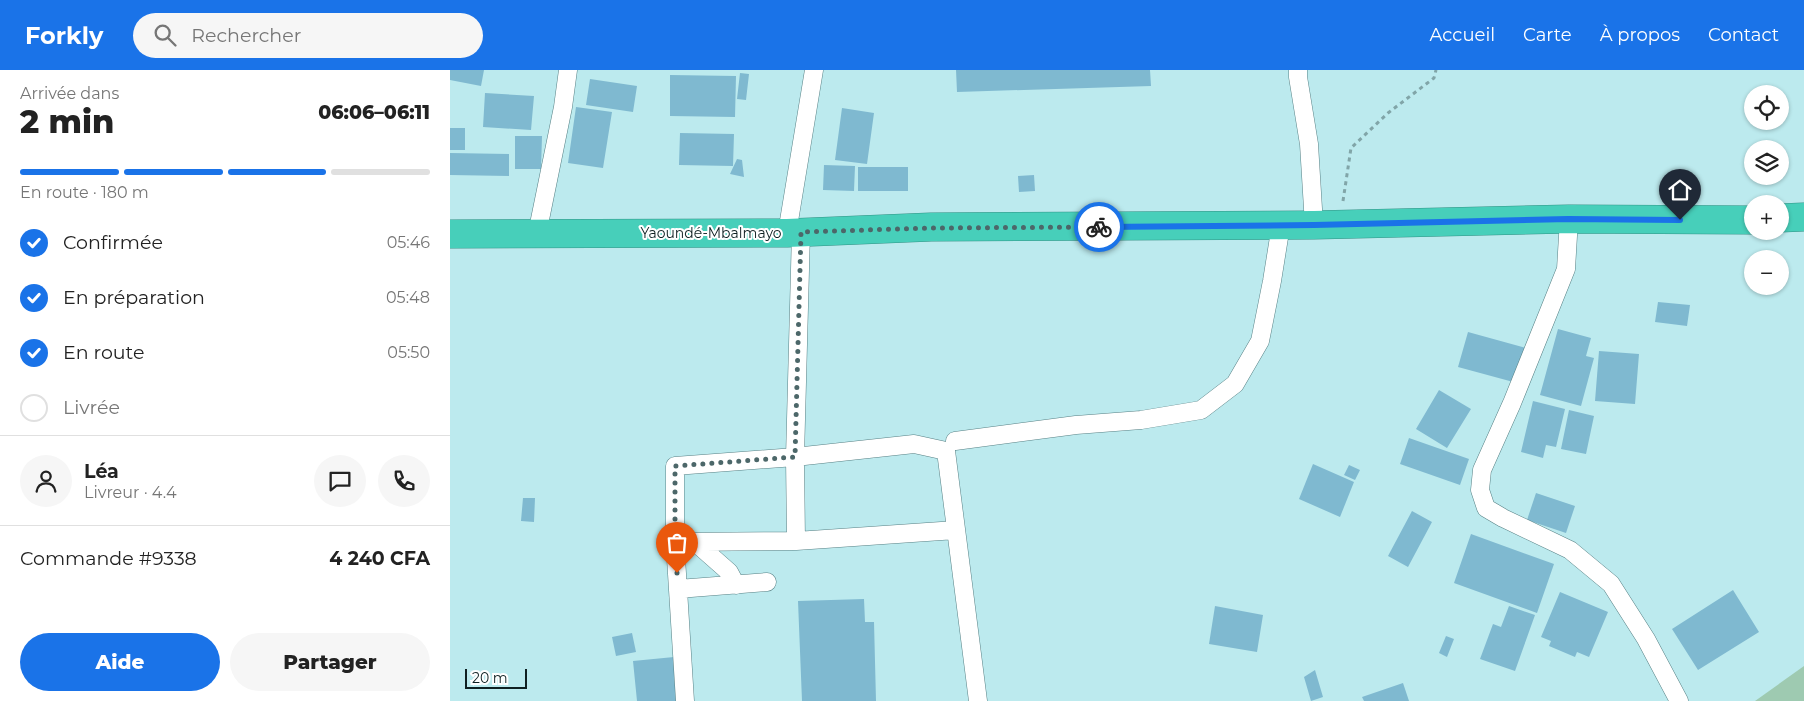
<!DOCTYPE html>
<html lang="fr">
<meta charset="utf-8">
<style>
:root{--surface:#fff;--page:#f6f6f6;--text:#222;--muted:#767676;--line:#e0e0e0;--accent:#1a73e8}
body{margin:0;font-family:Montserrat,sans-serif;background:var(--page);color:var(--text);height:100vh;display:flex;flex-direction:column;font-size:19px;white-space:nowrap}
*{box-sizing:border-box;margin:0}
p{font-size:16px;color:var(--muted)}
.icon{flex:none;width:28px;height:28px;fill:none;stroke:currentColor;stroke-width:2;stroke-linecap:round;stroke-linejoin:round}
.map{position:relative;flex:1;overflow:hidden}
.sheet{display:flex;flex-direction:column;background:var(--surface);width:450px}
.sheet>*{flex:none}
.controls{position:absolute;left:1294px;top:15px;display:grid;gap:10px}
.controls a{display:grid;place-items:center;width:45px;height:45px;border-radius:50%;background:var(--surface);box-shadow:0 1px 4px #0004;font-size:25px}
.scale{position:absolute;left:15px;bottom:12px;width:62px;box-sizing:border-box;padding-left:5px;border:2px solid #0f2022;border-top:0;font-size:14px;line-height:18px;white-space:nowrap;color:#0f2022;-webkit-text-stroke:4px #fff;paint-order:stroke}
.pin{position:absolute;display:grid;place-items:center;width:42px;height:42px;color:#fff;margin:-51px -21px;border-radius:50% 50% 50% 0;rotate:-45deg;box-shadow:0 0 5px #0007}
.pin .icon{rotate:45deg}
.courier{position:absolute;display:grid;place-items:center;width:50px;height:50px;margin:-25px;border:4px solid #1a73e8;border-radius:50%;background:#fff;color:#222;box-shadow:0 1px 6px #0007}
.summary em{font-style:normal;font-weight:800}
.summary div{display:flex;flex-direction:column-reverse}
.summary{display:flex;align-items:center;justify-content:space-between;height:85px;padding:0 20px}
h1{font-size:32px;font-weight:800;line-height:38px}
.bar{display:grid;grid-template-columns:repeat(4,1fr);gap:8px 5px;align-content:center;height:60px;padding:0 20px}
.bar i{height:6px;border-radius:4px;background:var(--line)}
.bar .current{background:var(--accent)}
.bar p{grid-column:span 4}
.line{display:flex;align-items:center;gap:12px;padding:0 20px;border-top:1px solid var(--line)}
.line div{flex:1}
.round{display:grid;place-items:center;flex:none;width:52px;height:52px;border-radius:26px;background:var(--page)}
ol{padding:0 20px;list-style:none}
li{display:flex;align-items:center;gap:15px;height:55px}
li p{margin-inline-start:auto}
li .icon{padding:5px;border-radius:50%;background:var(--accent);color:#fff;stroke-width:4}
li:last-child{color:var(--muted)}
li i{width:28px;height:28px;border:2px solid var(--line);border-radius:50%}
.action{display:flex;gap:10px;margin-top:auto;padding:10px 20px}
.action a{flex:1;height:58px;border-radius:30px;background:var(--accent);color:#fff;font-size:20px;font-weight:800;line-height:58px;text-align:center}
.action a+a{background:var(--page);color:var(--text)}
header{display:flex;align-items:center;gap:30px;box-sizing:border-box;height:70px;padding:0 25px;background:var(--accent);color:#fff}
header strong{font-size:24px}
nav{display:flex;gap:28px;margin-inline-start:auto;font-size:18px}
.search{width:350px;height:45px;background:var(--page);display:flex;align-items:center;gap:12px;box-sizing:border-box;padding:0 18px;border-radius:28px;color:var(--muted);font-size:19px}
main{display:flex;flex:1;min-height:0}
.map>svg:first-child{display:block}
</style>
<header>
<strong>Forkly</strong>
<div class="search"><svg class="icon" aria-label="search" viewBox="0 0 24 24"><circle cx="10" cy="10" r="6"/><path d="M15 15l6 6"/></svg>Rechercher</div>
<nav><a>Accueil</a><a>Carte</a><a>À propos</a><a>Contact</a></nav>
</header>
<main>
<section class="sheet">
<div class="summary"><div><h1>2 min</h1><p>Arrivée dans</p></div><em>06:06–06:11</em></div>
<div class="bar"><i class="current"></i><i class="current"></i><i class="current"></i><i></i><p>En route · 180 m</p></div>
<ol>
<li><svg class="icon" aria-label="check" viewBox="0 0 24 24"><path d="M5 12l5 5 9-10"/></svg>Confirmée<p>05:46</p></li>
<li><svg class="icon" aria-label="check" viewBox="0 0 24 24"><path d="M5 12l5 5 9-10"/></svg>En préparation<p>05:48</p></li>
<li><svg class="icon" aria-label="check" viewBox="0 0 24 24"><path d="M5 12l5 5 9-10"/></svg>En route<p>05:50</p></li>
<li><i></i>Livrée</li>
</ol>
<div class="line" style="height:90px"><a class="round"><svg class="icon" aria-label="person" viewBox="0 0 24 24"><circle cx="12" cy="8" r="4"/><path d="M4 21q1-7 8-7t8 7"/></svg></a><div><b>Léa</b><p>Livreur · 4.4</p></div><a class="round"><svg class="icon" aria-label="chat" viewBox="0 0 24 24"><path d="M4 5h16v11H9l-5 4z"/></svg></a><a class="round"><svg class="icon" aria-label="phone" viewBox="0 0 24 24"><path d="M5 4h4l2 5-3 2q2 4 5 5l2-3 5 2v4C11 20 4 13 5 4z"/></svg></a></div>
<div class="line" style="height:65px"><div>Commande #9338</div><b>4 240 CFA</b></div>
<div class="action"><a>Aide</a><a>Partager</a></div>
</section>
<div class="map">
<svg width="1354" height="631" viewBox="0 0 1354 631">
<rect width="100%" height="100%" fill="#bceaee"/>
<!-- green -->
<path fill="#9ecab1" d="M1354,596V631H1305Z"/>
<!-- building -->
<path fill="#7fb9d0" d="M0,0H34L31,16L0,10Z
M506,0H700L701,16L507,22Z
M290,3L299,4L296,30L287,29Z
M220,5L286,6L285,47L220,46Z
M140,9L187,16L183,42L136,35Z
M35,23L84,26L81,60L33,57Z
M126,37L162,42L153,98L118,93Z
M392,38L424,43L417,94L385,90Z
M0,58H15V80H0Z
M230,63L284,64L283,96L229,95Z
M65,66H92L91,99H65Z
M0,83L59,84V106L0,105Z
M287,89L292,90L294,107L280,104Z
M374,95L405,96L404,121L373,120Z
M408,97H458V121H408Z
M584,105L585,121L569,122L568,106Z
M1208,232L1240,235L1237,256L1205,252Z
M1108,259L1141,268L1136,286L1144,288L1131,336L1090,325Z
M1018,262L1076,278L1067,313L1008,297Z
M1149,281L1189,284L1185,334L1145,331Z
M989,320L1021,339L997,378L966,359Z
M1083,331L1115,339L1106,377L1096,375L1093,388L1071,382Z
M1119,340L1144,346L1136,384L1111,379Z
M959,368L1019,389L1010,415L950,394Z
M863,394L904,412L890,447L849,429Z
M899,395L910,400L905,410L894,405Z
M1086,423L1125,436L1116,463L1077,450Z
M73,428H85L84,452L71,451Z
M962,441L982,452L958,497L938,486Z
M1021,464L1104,494L1087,543L1004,513Z
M1283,520L1309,562L1248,600L1222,559Z
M1110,522L1158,542L1139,587L1127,582L1125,587L1099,576L1101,571L1091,567Z
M414,529L415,552H424L426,631H352L348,531Z
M765,536L813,545L807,582L759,574Z
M1059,536L1085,545L1065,601L1030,589L1043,554L1051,557Z
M182,563L186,582L166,586L162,567Z
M996,566L1004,569L997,587L989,583Z
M224,587L228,631H187L183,591Z
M865,600L873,627L861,631L854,607Z
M953,613L959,631H914L912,627Z"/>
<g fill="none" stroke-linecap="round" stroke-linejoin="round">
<!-- street casing -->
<g stroke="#578185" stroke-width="19">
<path id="street" d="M848,0V7L859,74L864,155
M1119,149L1116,199L1062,333L1032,400L1030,420L1036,438L1053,448L1120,480L1161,514L1196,569L1229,631
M351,162L345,387L464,374L496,381L528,631
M337,163L364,0
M87,164L113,37L118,0
M505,371L626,355L691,350L751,340L785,314L810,271L822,211L831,155
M345,387L346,471L225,472V396Z
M346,471L506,460
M225,472L235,631
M245,472L279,502L286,515
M228,519L317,512"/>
</g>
<!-- highway casing -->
<g stroke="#339285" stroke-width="29">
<path id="highway" d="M1330,148L1354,147
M0,164L337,163L481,157L864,155L1119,149L1302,150"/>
</g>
<!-- path -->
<path stroke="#81a5a8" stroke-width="3" stroke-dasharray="4 4" stroke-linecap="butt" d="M893,131L901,78L938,43L984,8L986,0"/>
<!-- street -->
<use href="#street" stroke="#fff" stroke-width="18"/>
<!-- highway -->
<use href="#highway" stroke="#47cfba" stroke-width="28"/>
</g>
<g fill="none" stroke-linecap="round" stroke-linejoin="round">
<!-- done -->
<path stroke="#4c6769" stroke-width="5" stroke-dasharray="0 9" d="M227,503L225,472V396L345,387L351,162L481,158L649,157"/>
<!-- route -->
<path stroke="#1a73e8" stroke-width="6" d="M649,157L864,155L1118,149L1230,150"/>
</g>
<g text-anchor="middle" stroke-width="4" stroke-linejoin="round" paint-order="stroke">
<!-- street labels -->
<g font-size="14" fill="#0f2022" stroke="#fff">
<text x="261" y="168">Yaoundé-Mbalmayo</text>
</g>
</g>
</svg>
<div class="controls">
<a><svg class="icon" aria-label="locate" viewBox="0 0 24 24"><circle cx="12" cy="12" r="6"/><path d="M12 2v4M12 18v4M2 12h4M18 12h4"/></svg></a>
<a><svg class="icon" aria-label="layers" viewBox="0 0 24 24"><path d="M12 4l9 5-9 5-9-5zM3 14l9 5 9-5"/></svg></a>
<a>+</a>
<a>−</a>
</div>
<div class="scale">20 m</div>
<div class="pin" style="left:227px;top:503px;background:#ea580c"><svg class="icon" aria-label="bag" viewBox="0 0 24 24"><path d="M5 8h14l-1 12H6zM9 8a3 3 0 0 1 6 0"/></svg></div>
<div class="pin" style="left:1230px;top:150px;background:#1f2937"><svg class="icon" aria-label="home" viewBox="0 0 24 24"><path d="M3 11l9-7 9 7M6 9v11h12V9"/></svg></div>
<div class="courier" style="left:649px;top:157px"><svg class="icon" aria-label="bike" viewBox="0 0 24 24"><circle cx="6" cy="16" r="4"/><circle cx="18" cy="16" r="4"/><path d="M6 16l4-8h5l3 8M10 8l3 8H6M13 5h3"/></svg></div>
</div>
</main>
